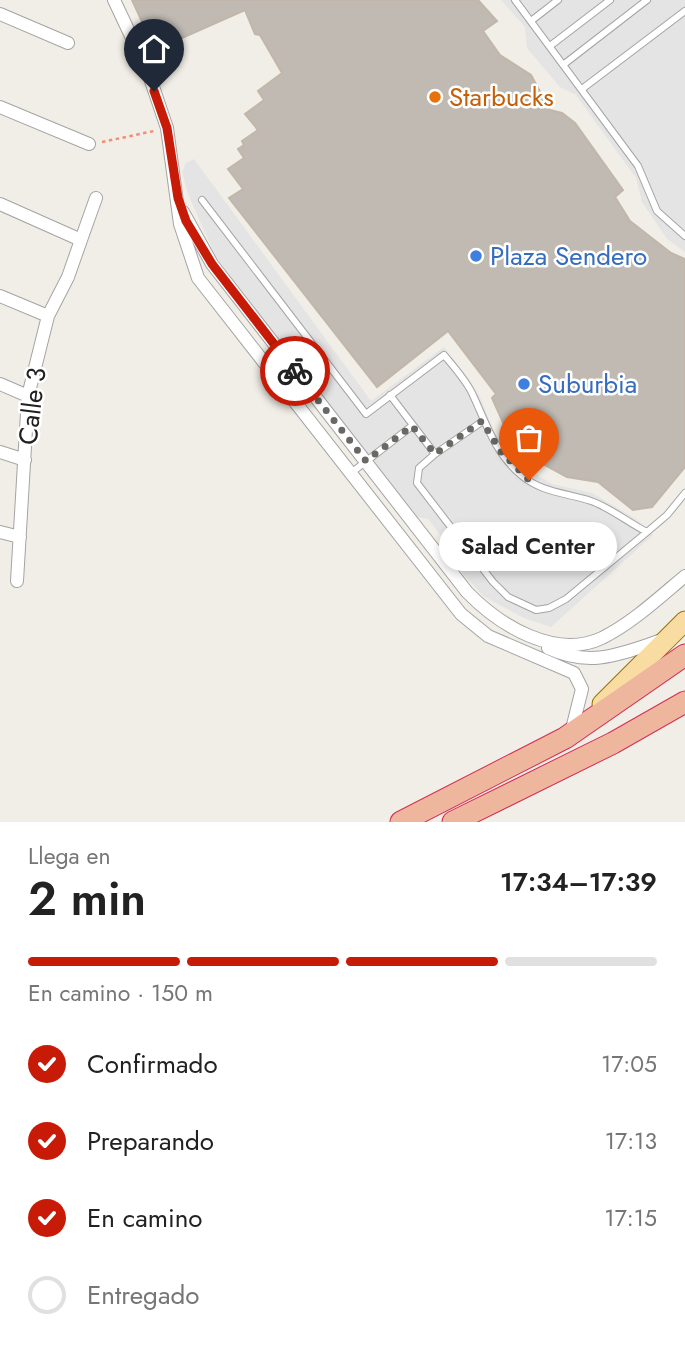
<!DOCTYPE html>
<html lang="es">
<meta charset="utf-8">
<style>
:root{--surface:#fff;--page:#f2f2f2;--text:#222;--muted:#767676;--line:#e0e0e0;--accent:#c81b07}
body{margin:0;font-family:Jost,sans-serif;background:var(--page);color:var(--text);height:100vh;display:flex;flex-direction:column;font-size:26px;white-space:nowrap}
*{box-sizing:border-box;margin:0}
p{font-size:23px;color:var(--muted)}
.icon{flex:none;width:38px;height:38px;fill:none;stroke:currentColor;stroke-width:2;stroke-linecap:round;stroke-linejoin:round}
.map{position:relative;height:822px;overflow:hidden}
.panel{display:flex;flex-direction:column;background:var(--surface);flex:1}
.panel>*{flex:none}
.pin{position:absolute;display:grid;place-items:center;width:60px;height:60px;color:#fff;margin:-72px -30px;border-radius:50% 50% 50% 0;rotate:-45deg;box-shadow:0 0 7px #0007}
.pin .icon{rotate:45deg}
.courier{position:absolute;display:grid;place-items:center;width:70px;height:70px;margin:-35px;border:5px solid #c81b07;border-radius:50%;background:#fff;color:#222;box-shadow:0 2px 9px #0007}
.bubble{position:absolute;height:49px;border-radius:24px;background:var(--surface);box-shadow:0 4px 10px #0003;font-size:23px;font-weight:600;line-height:49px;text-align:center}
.headline em{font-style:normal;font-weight:600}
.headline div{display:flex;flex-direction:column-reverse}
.headline{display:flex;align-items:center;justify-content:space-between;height:119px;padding:0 28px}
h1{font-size:46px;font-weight:600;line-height:52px}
.bar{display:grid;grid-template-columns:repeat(4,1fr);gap:10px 7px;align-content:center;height:84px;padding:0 28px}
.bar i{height:9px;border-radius:5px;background:var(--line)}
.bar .on{background:var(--accent)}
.bar p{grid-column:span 4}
ol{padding:0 28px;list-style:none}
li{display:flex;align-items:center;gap:21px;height:77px}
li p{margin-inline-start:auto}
li .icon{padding:7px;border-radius:50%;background:var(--accent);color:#fff;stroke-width:4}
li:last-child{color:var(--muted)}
li i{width:38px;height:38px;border:4px solid var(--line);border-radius:50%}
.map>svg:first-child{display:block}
</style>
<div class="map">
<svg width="685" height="822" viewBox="0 0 685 822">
<rect width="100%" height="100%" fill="#f0eee6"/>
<!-- parking -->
<path fill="#e4e4e4" d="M501,0H685V252L667,239L642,202L636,178L576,95L560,87L527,48L525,27Z
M194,159L371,401L444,347L480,397L494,432L519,464L552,484L592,493L636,519L653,535L551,627L524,618L483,596L451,560L452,550L428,519L417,517L263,322L215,255L188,194L182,172L186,163Z"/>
<!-- building -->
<path fill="#c0bab3" stroke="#c1b6a9" stroke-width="2" d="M132,0H478L497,21L483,31L500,55L531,75L550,110L562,113L575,123L623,190L615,197L630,221L671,253L685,259V467L652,507L633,510L598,482L567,477L545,465L530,461L505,427L492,398L496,394L448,331L377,387L229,198L243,189L228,169L244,158L238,149L244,145L242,141L258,130L245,114L264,100L258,91L282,73L260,35L255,34L245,10L155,50Z"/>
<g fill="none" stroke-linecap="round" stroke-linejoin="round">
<!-- service casing -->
<g stroke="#a4a4a4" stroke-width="8">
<path id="service" d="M515,0L638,166L657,211L685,236
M531,21L558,0
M550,46L610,0
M563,65L647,0
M582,89L685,11
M202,200L366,414L444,355C454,367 465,379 472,393C486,423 495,453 521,475C542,493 567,493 591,501C609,507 629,523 647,532L667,515L685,493
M390,395L435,454L483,421
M435,454L419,468L417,483L493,582L508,597L536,610L549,608L566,599L647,532
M351,473L412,426"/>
</g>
<!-- minor casing -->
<g stroke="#a4a4a4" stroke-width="14">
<path id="minor" d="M114,0L148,72L167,128L180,224L198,278L461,614L488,636L574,673L582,689L572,729
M0,14L68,43
M0,107L89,144
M0,204L81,240L68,277L48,316L28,396L17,581
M183,212L212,264L467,592C499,625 555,660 602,638C632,623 660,597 685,576
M81,240L96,198
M0,296L48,316
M0,384L28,396
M0,452L25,460
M0,532L20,537
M548,648C591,668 620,654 662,640"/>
</g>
<!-- primary casing -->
<g stroke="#967505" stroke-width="21">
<path id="primary" d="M602,704L685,621"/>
</g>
<!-- trunk casing -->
<g stroke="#d52c55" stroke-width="23">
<path id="trunk" d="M401,822L565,738L685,655
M453,822L613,743L685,702"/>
</g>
<!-- path -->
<path stroke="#f58d72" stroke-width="2.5" stroke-dasharray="3.5 3.5" stroke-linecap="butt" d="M102,142L154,131"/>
<!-- service -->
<use href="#service" stroke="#fff" stroke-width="6"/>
<!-- minor -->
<use href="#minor" stroke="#fff" stroke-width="12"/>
<!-- primary -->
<use href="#primary" stroke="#f9dca2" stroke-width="19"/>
<!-- trunk -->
<use href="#trunk" stroke="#eeb69d" stroke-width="21"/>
</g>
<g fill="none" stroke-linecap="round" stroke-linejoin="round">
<!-- done -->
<path stroke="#696865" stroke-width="7" stroke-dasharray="0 12.6" d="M295,371L366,461L412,426L435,454L482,421L501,452L529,480"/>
<!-- route -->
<path stroke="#c81b07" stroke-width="9" d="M154,91L167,128L178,198L186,221L212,264L295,371"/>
</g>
<!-- markers -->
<circle fill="#e8710a" stroke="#fff" stroke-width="2.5" cx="435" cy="97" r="7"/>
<g fill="#3f7fe0" stroke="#fff" stroke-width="2.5">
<circle cx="476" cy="256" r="7"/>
<circle cx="524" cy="384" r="7"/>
</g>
<g text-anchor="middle" stroke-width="5" stroke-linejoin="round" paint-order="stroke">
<!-- food labels -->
<g font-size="26" fill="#c56008" stroke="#fff" text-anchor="start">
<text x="449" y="106">Starbucks</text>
</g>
<!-- shop labels -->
<g font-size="26" fill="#366cbe" stroke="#fff" text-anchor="start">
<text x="490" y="265">Plaza Sendero</text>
<text x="538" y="393">Suburbia</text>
</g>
<!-- street labels -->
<g font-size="26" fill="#202020" stroke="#fff">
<text transform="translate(32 406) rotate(-83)" y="9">Calle 3</text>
</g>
</g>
</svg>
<div class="pin" style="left:529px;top:480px;background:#ea580c"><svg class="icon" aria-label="bag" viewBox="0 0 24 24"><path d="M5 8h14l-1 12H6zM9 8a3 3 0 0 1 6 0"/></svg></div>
<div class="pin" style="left:154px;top:91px;background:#1f2937"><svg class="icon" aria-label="home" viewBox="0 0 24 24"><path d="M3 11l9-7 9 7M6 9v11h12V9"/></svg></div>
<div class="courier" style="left:295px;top:371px"><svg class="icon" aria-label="bike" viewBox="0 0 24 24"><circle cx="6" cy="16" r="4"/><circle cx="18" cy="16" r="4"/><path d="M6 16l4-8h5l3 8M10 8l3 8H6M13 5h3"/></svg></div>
<div class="bubble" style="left:439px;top:522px;width:178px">Salad Center</div>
</div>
<section class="panel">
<div class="headline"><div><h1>2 min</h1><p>Llega en</p></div><em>17:34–17:39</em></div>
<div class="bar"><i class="on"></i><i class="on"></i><i class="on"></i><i></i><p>En camino · 150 m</p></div>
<ol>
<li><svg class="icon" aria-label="check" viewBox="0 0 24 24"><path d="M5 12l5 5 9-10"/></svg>Confirmado<p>17:05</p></li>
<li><svg class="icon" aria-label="check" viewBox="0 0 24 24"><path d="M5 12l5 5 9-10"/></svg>Preparando<p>17:13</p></li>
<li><svg class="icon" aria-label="check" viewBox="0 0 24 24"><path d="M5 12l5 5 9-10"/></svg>En camino<p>17:15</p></li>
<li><i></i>Entregado</li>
</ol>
</section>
